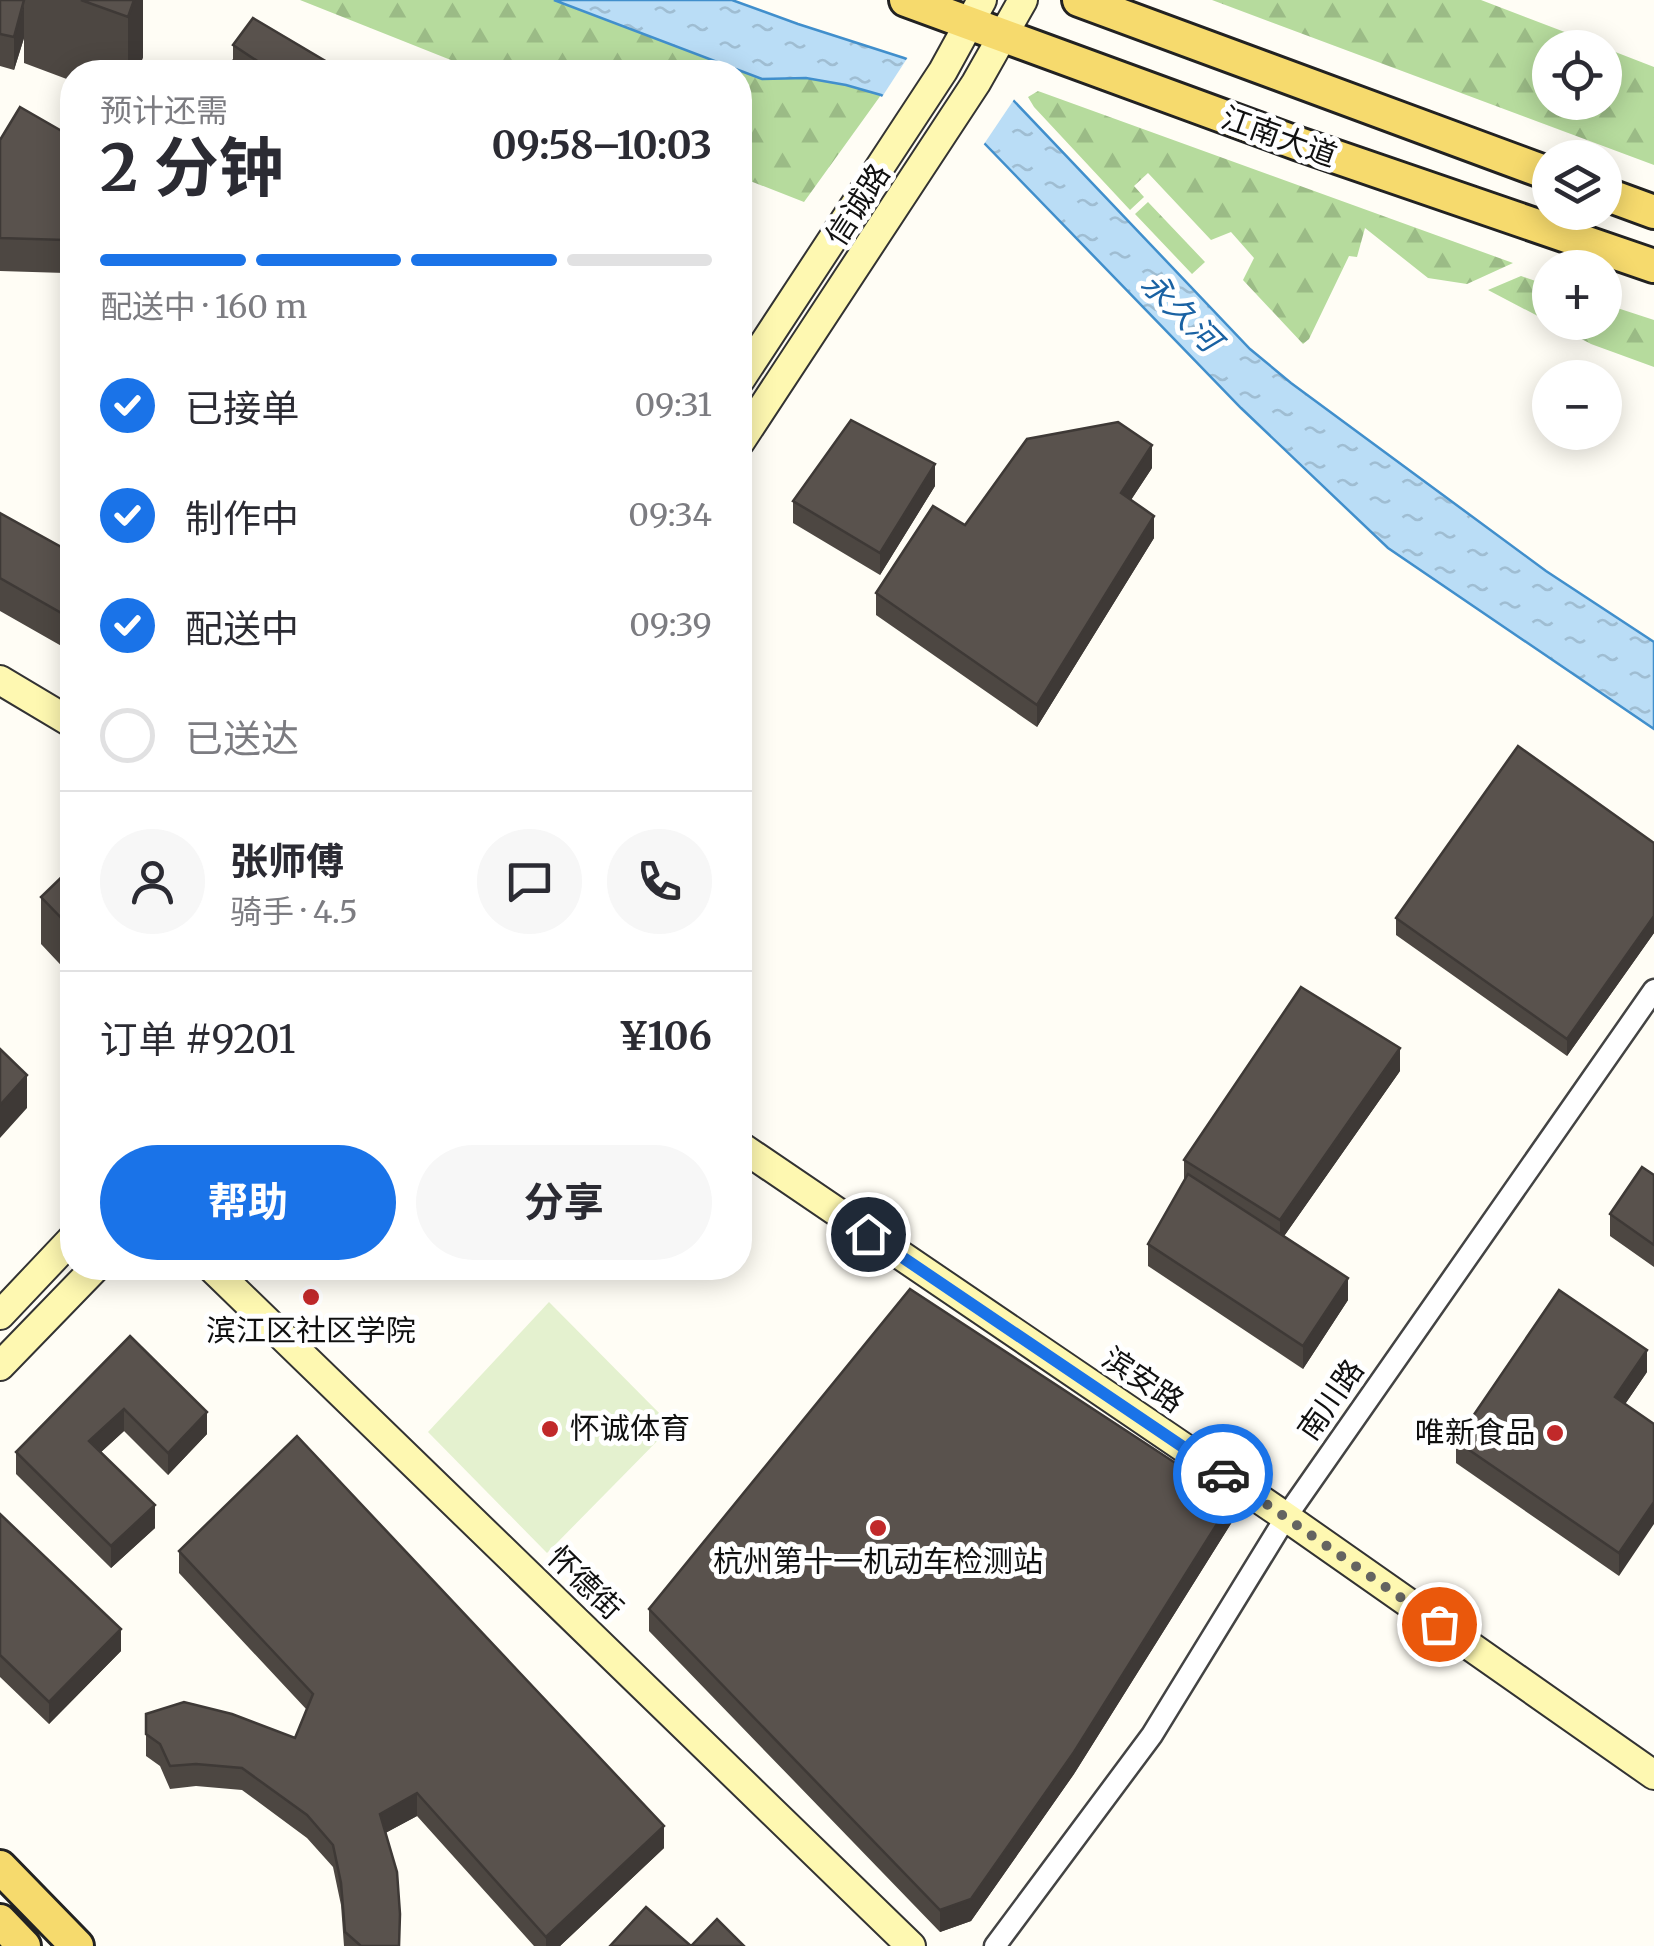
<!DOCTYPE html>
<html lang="zh">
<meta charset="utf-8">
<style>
:root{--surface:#fff;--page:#f7f7f7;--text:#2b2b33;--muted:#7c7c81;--line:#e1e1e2;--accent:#1a73e8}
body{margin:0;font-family:Merriweather,"Noto Sans SC",serif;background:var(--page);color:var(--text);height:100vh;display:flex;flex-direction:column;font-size:38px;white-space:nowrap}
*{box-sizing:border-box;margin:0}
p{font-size:32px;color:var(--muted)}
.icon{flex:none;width:55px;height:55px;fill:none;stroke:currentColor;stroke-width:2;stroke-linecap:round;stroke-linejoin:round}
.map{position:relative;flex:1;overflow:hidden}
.sheet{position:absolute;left:60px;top:60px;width:692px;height:1220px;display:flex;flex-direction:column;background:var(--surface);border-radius:40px;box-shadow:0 5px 25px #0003}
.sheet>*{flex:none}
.controls{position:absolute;left:1532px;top:30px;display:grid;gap:20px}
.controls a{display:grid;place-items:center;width:90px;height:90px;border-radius:50%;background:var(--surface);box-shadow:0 5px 25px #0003;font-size:50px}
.pin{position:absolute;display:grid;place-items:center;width:85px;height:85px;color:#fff;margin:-42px;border:5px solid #fff;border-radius:50%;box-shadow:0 2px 10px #0007}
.courier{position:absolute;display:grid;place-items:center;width:100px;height:100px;margin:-50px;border:8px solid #1a73e8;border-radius:50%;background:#fff;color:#222;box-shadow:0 2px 12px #0007}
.headline em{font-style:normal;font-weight:700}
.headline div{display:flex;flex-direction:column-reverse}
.headline{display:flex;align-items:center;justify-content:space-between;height:170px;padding:0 40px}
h1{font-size:65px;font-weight:700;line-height:75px}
.bar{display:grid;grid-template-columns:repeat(4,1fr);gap:15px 10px;align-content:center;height:120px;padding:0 40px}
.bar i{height:12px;border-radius:8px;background:var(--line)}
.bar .current{background:var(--accent)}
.bar p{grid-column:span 4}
.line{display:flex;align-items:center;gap:25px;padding:0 40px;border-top:2px solid var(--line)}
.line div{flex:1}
.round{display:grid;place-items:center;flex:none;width:105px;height:105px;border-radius:52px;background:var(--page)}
ol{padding:0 40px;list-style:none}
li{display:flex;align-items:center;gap:30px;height:110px}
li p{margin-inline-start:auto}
li .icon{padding:10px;border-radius:50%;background:var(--accent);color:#fff;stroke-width:4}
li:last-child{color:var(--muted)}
li i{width:55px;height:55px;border:5px solid var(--line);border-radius:50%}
.cta{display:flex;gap:20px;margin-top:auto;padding:20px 40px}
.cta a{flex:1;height:115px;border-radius:60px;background:var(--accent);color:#fff;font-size:40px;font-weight:700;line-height:115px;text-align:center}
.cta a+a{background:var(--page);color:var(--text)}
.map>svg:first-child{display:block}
</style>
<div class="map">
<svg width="1654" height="1946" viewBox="0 0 1654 1946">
<defs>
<pattern id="forest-firs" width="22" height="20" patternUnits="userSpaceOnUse" patternTransform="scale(2.5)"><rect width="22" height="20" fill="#b6db9d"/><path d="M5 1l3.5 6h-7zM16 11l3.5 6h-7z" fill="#9bbb86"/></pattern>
<pattern id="water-ripples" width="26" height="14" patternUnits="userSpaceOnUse" patternTransform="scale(2.5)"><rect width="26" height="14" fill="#baddf6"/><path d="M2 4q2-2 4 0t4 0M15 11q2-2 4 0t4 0" fill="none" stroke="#9fbdd2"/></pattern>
</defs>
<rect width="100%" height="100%" fill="#fffdf5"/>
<!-- forest -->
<path fill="url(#forest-firs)" d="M300,0H554L762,79L806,78L846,85L881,95L804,202L740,177V72H481Z
M1212,0H1481L1604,47L1550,48V102H1605V48L1654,67V165Z
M1038,91L1513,263L1467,284L1428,278L1365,228L1357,257L1349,256L1309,339L1303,344L1243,280L1254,258L1231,232L1211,240L1148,173L1134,186L1144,197L1130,210L1034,107L1028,97Z
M1148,202L1205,262L1192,274L1135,214Z
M1521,276L1550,286V322H1605V304L1654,320V367L1591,344L1488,290Z"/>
<!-- pitch -->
<path fill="#e4f1cf" d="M549,1302L672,1426L547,1553L428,1432Z"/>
<!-- water -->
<path fill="url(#water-ripples)" stroke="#418fcc" stroke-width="2.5" d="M554,0H732L798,24L904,58L1013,100L1250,349L1291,383L1546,571L1654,642V729L1388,548L1241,408L984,143L881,95L846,85L806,78L762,79Z"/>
<!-- pier -->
<path fill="#fffdf5" d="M908,57L1015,98L982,147L880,100Z"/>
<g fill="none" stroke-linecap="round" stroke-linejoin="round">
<!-- street casing -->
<g stroke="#444" stroke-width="25">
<path id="street" d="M995,1946L1152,1735L1286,1517L1654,990"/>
</g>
<!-- secondary casing -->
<g stroke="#333" stroke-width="32">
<path id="secondary" d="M740,380L943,71L982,0
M740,442L976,83L1023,0
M0,680L72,723
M740,1146L1286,1517L1654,1775
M212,1268L911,1946
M0,1315L72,1239
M0,1366L95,1268"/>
</g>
<!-- primary casing -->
<g stroke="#222" stroke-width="38">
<path id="primary" d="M906,0L1299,144L1654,266
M1079,0L1550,174
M1605,194L1654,212
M0,1867L77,1946
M0,1921L24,1946"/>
</g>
<!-- street -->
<use href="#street" stroke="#fff" stroke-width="20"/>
<!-- secondary -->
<use href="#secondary" stroke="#fef8b1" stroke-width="28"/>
<!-- primary -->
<use href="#primary" stroke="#f6da6d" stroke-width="32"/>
</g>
<!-- wall -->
<path fill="#4d4742" d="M0,0H143V57L138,72H72V81L24,63V38L14,70L0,66Z
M233,45L344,72H226L233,61Z
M72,137L65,273L0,271V140Z
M1152,468L1131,500L1154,538L1037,727L876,615V593Z
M935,486L880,575L793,523V501Z
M0,513L72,553V652L0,611Z
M1654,843V933L1567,1056L1396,935V918Z
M72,867V977L41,944V897Z
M1400,1071L1284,1236L1348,1300L1303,1369L1148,1266V1244L1184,1181V1160Z
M1654,1175V1267L1610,1236V1214Z
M130,1336L207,1434L168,1475L124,1431L100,1453L155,1528L111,1568L16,1474V1452Z
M1647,1372L1625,1404L1619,1576L1456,1463V1441Z
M0,1514L121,1651L49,1724L0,1677Z
M1232,1522L1074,1774L971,1921L940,1932L649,1631V1609Z
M179,1551L664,1848L560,1946H534L417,1816L385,1833L400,1946H344L341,1905L333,1867L307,1838L242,1790L196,1786L170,1789L160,1766L146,1756V1714L295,1738L307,1710L179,1573Z"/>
<!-- shaded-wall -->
<path fill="#3e3936" d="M134,0H143V57L138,72H128V17Z
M24,5V38L14,70V37Z
M72,228V261L65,273V240Z
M1152,445V468L1121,515V493Z
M935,464V486L880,575V553Z
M1154,516V538L1037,727V705Z
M1654,916V933L1567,1056V1039Z
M1400,1048V1071L1280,1242V1220Z
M27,1075V1108L0,1138V1105Z
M1348,1278V1300L1303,1369V1346Z
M1647,1350V1372L1615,1419V1397Z
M124,1409V1431L89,1463V1441Z
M207,1412V1434L168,1475V1453Z
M1232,1500V1522L1074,1774L971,1921L940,1932V1910Z
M1654,1502V1524L1619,1576V1553Z
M155,1505V1528L111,1568V1546Z
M121,1629V1651L49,1724V1702Z
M417,1793V1816L380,1836V1814Z
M664,1826V1848L560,1946H546V1937Z"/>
<!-- building -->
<path fill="#59524d" stroke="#3e3936" stroke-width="2.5" d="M0,0H24L14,37L0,34Z
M81,0H134L128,17Z
M253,18L344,72H274L233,45Z
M233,61L250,72H226Z
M20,107L72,137V228L65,240L0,238V140Z
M851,420L935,464L880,553L793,501Z
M1118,422L1152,445L1121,493L1154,516L1037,705L876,593L933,506L965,525L1027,439Z
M0,513L72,553V619L0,578Z
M1518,746L1654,843V916L1567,1039L1396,918Z
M72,867V929L41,897Z
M1301,987L1400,1048L1280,1220L1184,1160Z
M0,1049L27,1075L0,1105Z
M1642,1167L1654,1175V1245L1610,1214Z
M1188,1174L1348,1278L1303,1346L1148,1244Z
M910,1289L1232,1500L1074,1752L971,1899L940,1910L649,1609Z
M1559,1290L1647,1350L1615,1397L1654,1424V1502L1619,1553L1456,1441Z
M130,1336L207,1412L168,1453L124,1409L89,1441L155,1505L111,1546L16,1452Z
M297,1436L664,1826L546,1937L417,1793L380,1814L397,1872L400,1914L399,1946H361L345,1932L341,1883L333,1845L307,1815L242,1768L196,1764L170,1766L160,1744L146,1734V1714L184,1702L232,1714L295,1738L313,1694L179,1551Z
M0,1514L121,1629L49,1702L0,1655Z
M646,1907L691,1946L717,1919L744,1946H610Z"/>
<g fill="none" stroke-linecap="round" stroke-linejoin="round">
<!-- done -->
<path stroke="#646461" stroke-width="10" stroke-dasharray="0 18" d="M1223,1474L1439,1624"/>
<!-- route -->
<path stroke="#1a73e8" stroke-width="12" d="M868,1234L1223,1474"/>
</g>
<!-- markers -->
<g fill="#c1292a" stroke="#fff" stroke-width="4">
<circle cx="311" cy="1297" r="10"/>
<circle cx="550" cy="1429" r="10"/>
<circle cx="1555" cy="1433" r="10"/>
<circle cx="878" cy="1528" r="10"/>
</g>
<g text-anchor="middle" stroke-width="10" stroke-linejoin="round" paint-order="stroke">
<!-- street labels -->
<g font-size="30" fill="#111" stroke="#fff">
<text transform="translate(1279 137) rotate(20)" y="10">江南大道</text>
<text transform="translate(858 205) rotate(-57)" y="10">信诚路</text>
<text transform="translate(1143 1380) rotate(34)" y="10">滨安路</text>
<text transform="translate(1331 1400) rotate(-55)" y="10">南川路</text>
<text transform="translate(585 1583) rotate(44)" y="10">怀德街</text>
</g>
<!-- poi labels -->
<g font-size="30" fill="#111" stroke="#fff">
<text x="311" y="1341">滨江区社区学院</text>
<text x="570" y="1439" text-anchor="start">怀诚体育</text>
<text x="1535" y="1443" text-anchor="end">唯新食品</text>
<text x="878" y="1572">杭州第十一机动车检测站</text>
</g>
<!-- water labels -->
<g font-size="32" font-style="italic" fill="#1a62a3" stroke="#fff">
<text transform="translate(1181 312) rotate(45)" y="11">永久河</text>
</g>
</g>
</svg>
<div class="controls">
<a><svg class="icon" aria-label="locate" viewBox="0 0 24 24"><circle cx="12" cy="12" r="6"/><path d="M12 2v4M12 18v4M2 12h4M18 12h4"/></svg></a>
<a><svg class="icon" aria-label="layers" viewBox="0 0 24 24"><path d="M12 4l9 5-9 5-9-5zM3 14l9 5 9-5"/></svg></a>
<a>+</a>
<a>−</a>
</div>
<div class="pin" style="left:1439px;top:1624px;background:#ea580c"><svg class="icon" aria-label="bag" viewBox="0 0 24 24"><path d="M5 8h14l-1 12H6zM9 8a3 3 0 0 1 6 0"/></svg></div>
<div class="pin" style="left:868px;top:1234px;background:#1f2937"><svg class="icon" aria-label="home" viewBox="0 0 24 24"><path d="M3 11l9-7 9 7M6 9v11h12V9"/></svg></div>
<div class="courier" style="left:1223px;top:1474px"><svg class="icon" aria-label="car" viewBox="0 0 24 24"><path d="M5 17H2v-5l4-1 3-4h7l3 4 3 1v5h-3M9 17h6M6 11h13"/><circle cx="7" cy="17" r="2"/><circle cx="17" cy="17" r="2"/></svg></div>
<section class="sheet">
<div class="headline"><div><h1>2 分钟</h1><p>预计还需</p></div><em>09:58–10:03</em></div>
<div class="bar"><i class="current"></i><i class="current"></i><i class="current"></i><i></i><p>配送中 · 160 m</p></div>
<ol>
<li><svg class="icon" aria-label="check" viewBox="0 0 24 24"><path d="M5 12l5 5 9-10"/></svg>已接单<p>09:31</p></li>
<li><svg class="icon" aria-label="check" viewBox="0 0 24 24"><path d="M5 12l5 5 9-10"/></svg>制作中<p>09:34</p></li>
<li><svg class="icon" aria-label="check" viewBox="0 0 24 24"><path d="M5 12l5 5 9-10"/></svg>配送中<p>09:39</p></li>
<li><i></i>已送达</li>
</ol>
<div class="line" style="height:180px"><a class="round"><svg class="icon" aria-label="person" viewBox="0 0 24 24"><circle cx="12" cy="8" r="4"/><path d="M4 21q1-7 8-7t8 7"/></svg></a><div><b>张师傅</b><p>骑手 · 4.5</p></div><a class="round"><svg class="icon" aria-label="chat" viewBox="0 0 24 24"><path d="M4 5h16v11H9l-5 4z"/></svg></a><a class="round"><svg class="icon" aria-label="phone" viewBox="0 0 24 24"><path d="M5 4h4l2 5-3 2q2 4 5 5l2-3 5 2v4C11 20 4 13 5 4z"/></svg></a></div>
<div class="line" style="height:130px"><div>订单 #9201</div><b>¥106</b></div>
<div class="cta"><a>帮助</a><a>分享</a></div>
</section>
</div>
